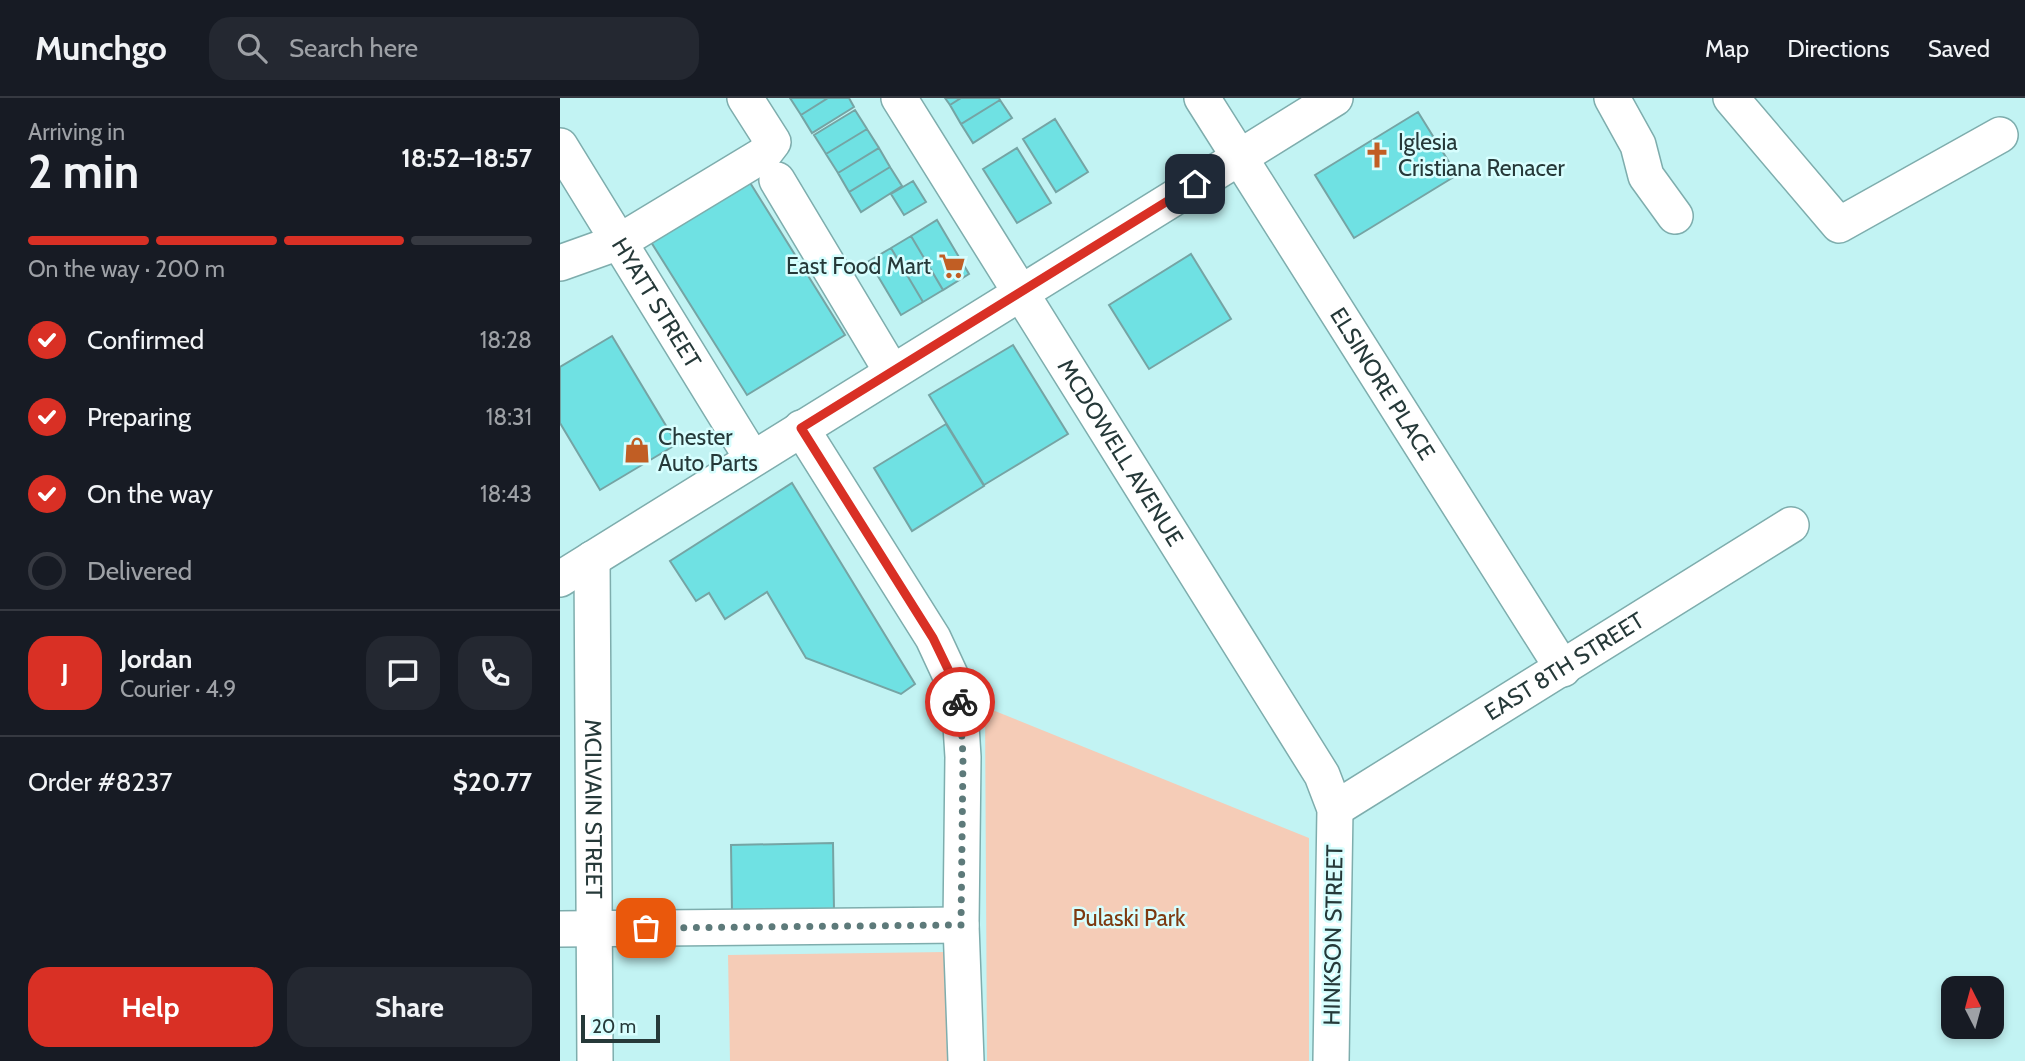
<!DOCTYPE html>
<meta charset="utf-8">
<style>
:root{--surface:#171b24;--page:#242831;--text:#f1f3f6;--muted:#9ea1a6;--line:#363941;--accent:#d93025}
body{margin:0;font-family:Cabin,sans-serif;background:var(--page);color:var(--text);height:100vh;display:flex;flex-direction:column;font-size:26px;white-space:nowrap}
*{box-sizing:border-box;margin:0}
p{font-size:23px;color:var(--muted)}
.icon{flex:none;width:38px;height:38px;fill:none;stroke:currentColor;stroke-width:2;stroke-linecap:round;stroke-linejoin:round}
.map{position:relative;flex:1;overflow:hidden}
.sheet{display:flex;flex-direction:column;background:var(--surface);width:560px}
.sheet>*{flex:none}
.needle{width:46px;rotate:354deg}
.tools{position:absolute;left:1381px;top:878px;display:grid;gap:14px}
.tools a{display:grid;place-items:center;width:63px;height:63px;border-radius:14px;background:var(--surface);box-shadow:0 4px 10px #0003;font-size:35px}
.scale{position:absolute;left:21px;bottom:18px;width:79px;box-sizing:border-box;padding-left:7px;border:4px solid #263939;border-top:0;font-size:19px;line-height:24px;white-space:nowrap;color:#263939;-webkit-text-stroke:5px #d7fefe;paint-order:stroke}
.pin{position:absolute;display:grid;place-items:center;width:60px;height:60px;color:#fff;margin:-30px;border-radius:14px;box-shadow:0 4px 10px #0006}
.courier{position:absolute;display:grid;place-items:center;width:70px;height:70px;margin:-35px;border:5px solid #d93025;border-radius:50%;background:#fff;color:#222;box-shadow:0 2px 9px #0007}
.overview em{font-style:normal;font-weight:700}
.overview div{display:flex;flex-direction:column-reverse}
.overview{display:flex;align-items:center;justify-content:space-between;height:119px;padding:0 28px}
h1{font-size:46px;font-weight:700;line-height:52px}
.bar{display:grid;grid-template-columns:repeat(4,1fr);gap:10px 7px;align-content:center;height:84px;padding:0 28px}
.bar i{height:9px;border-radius:5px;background:var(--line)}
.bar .current{background:var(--accent)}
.bar p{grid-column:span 4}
.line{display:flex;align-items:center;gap:18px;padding:0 28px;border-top:2px solid var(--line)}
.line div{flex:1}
.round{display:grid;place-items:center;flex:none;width:74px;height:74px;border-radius:21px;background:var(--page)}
ol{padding:0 28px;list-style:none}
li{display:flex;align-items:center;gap:21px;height:77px}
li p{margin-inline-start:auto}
li .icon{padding:7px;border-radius:50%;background:var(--accent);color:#fff;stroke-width:4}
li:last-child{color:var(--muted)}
li i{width:38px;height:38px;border:4px solid var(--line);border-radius:50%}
.primary-button{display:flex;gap:14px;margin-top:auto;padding:14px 28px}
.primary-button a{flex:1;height:80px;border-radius:21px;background:var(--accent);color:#fff;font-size:28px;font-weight:700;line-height:80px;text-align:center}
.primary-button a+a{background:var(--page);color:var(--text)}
header{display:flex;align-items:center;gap:42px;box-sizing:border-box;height:98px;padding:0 35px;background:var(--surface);border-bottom:2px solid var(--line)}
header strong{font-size:33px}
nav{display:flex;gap:38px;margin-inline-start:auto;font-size:24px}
.search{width:490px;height:63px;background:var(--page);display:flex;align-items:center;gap:18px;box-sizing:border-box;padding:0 24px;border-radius:21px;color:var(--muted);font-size:26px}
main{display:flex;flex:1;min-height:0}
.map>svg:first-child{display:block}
</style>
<header>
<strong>Munchgo</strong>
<div class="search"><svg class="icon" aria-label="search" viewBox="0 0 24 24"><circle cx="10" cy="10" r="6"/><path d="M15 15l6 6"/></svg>Search here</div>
<nav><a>Map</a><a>Directions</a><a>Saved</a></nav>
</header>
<main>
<section class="sheet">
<div class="overview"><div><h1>2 min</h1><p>Arriving in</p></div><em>18:52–18:57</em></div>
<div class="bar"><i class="current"></i><i class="current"></i><i class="current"></i><i></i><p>On the way · 200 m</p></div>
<ol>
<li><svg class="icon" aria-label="check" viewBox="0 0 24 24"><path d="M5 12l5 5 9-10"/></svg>Confirmed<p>18:28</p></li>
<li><svg class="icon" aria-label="check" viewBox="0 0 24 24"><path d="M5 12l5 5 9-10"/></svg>Preparing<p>18:31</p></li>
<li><svg class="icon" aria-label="check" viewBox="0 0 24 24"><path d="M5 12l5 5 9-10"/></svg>On the way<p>18:43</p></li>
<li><i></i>Delivered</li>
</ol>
<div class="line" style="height:126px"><b class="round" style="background:var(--accent);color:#fff">J</b><div><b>Jordan</b><p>Courier · 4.9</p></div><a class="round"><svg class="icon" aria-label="chat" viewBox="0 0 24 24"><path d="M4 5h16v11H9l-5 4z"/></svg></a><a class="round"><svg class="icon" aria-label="phone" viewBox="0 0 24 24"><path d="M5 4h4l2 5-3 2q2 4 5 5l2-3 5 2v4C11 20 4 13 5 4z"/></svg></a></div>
<div class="line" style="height:91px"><div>Order #8237</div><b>$20.77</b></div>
<div class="primary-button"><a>Help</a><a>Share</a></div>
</section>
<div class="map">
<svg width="1465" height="963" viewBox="0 0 1465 963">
<rect width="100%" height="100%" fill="#c2f3f3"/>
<!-- green -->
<path fill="#f5ccb7" d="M425,609L749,740V963H427Z
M385,854L387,963H170L168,857Z"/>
<!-- building -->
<path fill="#6fe1e3" stroke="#75a4a4" stroke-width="2" d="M230,0H268L241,17Z
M268,0H289L294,9L252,35L241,17Z
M385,0H401L390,7Z
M401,0H439L440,2L401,26L390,7Z
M440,2L452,20L413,45L401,26Z
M295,12L307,31L266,56L254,37Z
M858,14L897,77L794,140L755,77Z
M495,21L528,74L496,94L463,41Z
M307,31L319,50L278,75L266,56Z
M319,50L330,69L289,94L278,75Z
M457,50L491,105L457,125L423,71Z
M330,69L342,88L301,114L289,94Z
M189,83L285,237L187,297L91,144Z
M353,83L366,104L344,117L331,96Z
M377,122L409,176L383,192L351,138Z
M351,138L383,192L363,204L331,150Z
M331,150L363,204L341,217L309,163Z
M631,156L671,221L589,271L549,207Z
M52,238L117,346L40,392L0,325V269Z
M453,247L508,336L424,387L369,297Z
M386,326L424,388L352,433L314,370Z
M232,385L355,586L341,596L246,560L207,494L165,521L149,495L136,503L110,463Z
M273,745L274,813L172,814L171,747Z"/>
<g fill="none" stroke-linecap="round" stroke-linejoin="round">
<!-- minor casing -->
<g stroke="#7eadad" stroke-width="38">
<g id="minor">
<path id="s1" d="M339,0L762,677L775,711L771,963"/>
<path id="s2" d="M642,0L1003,571"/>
<path d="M1052,0L1078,47L1086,78L1115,118"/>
<path d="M1171,0L1279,127L1440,37"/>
<path id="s3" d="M0,48L192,360"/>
<path d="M217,82L332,274"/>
<path d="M0,165L59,144L203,57L213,44L185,0"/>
<path d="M241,330L373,540L399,596L403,659L401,827L406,963"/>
<path id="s4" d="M32,461L35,963"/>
<path d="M0,481L775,0"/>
<path id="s5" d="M775,711L1231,427"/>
<path d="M0,831L401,827"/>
</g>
</g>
<!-- minor -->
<use href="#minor" stroke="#fff" stroke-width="35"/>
</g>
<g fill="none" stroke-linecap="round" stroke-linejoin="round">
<!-- done -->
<path stroke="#5d7a7a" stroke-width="7" stroke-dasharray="0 12.6" d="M86,830L401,827L403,659L400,604"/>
<!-- route -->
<path stroke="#d93025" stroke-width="9" d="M400,604V596L373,540L241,330L635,86"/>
</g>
<!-- icons -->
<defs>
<g id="church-bare" transform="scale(2.1)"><path d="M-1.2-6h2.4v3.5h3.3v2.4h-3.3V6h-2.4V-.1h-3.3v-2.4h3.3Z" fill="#c15e24" stroke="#d7fefe" stroke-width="2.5" paint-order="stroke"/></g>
<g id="supermarket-bare" transform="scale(2.1)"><path d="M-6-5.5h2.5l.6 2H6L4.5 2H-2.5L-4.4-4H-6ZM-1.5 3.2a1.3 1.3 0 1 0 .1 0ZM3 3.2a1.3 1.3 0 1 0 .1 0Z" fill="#c15e24" stroke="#d7fefe" stroke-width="2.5" paint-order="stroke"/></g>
<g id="shop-bare" transform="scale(2.1)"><path d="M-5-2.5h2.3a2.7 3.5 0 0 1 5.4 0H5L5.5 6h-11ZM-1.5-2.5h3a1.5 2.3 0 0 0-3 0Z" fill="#c15e24" stroke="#d7fefe" stroke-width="2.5" paint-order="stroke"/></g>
</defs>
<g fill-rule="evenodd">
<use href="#church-bare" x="817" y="57"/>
<use href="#supermarket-bare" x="392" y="168"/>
<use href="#shop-bare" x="77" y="352"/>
</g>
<g text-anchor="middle" stroke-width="5" stroke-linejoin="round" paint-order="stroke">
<!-- poi labels -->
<g font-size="23" fill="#263939" stroke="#d7fefe" text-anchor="start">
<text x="838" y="52">Iglesia<tspan x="838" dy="26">Cristiana Renacer</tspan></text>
<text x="371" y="176" text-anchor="end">East Food Mart</text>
<text x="98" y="347">Chester<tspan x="98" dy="26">Auto Parts</tspan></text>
</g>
<!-- street labels -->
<g font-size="23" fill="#263939" stroke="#d7fefe">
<text dy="8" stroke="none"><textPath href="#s3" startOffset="184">HYATT STREET</textPath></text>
<text dy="8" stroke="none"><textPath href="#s2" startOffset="338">ELSINORE PLACE</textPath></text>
<text dy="8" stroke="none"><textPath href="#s1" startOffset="418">MCDOWELL AVENUE</textPath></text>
<text dy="8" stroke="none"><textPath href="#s5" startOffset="270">EAST 8TH STREET</textPath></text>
<text dy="8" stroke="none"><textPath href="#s4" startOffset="250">MCILVAIN STREET</textPath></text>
<text transform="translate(773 837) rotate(-89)" y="8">HINKSON STREET</text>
</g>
<!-- park labels -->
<g font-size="23" fill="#7d390f" stroke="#d7fefe">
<text x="569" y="828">Pulaski Park</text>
</g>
</g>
</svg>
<div class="tools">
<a><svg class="needle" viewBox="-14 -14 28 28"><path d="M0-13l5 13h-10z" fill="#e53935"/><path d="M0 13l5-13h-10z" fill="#9ea1a6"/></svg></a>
</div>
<div class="scale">20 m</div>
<div class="pin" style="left:86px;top:830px;background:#ea580c"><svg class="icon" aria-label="bag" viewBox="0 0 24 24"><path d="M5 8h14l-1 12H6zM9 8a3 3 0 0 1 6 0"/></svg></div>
<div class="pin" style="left:635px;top:86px;background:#1f2937"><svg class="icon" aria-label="home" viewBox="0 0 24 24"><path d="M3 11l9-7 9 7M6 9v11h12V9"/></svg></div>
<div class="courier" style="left:400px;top:604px"><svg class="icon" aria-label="bike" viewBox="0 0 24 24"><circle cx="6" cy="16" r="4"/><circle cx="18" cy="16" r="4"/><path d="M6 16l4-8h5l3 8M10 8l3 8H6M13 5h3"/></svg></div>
</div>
</main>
